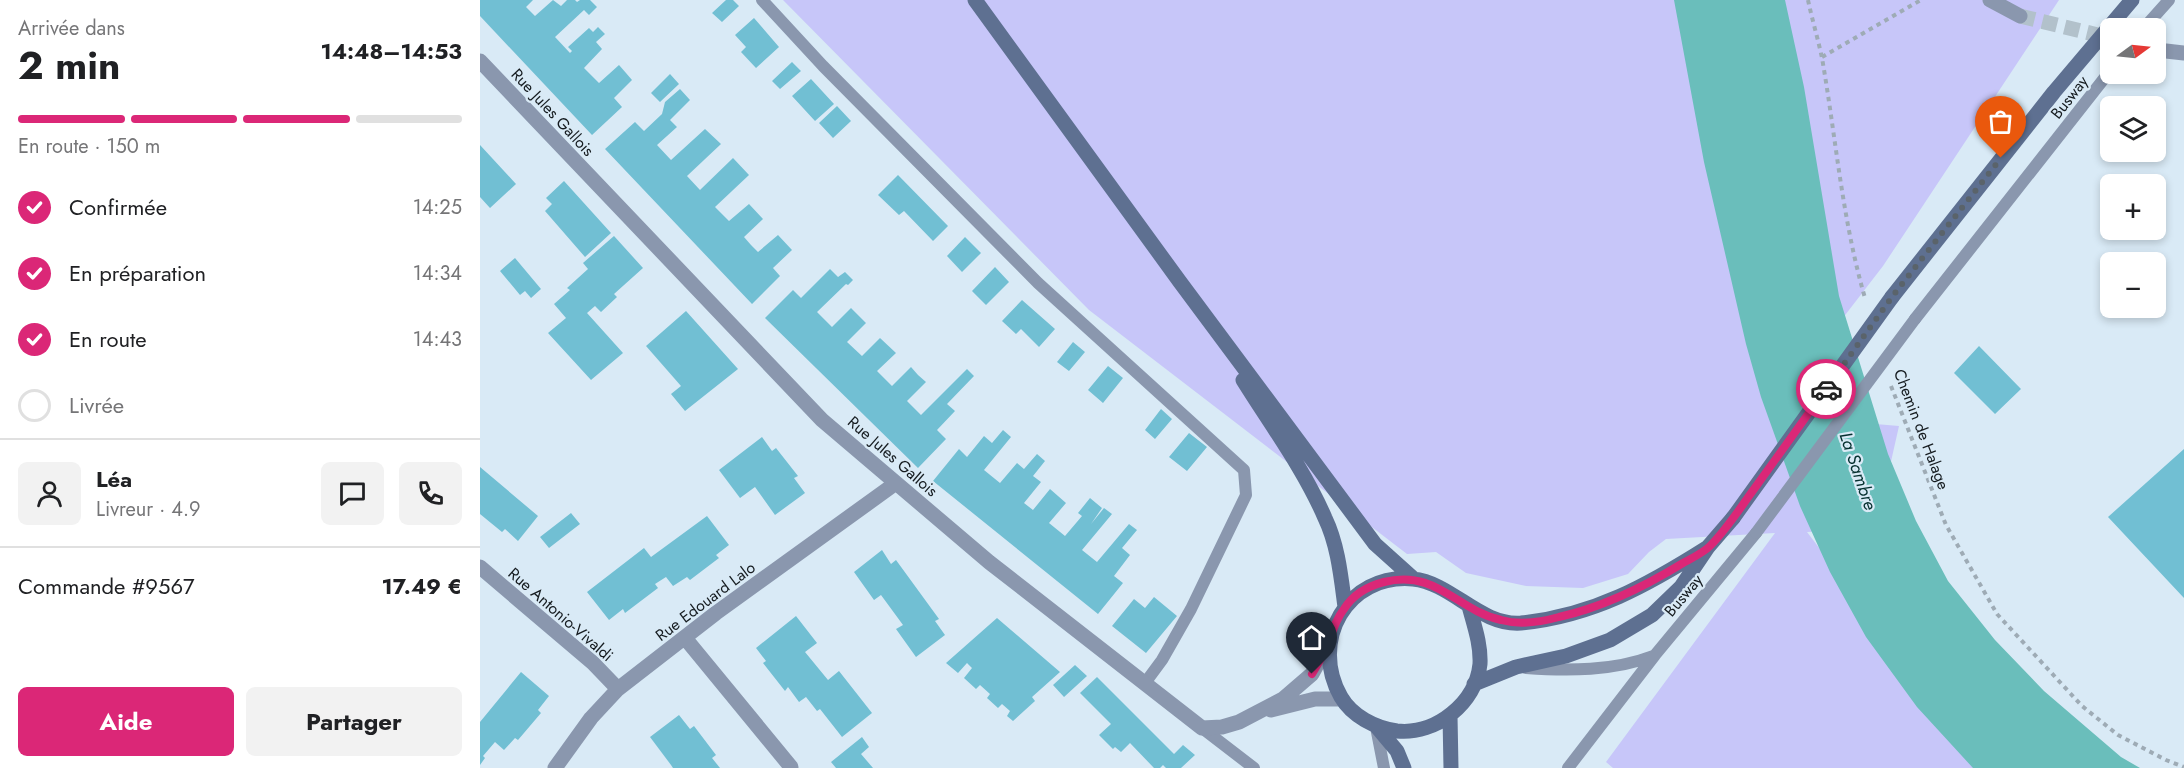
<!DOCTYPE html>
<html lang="fr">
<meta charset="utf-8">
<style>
:root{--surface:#fff;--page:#f2f2f2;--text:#202124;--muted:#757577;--line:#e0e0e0;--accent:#db2777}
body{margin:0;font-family:Jost,sans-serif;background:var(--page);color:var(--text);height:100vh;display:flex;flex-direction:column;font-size:22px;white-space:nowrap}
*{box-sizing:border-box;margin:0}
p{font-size:20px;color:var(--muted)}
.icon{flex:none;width:33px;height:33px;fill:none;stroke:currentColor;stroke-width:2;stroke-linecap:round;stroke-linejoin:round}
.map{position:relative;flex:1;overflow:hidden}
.side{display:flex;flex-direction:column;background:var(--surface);width:480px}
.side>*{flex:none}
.needle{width:39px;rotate:75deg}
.controls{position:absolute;left:1620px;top:18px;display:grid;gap:12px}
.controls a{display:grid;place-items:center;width:66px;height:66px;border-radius:9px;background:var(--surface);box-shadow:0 3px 9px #0003;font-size:30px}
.pin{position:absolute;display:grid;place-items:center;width:51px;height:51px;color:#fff;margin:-62px -26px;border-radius:50% 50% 50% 0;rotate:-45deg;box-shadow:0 0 6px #0007}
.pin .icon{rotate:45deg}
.courier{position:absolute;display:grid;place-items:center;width:60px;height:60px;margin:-30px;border:4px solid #db2777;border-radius:50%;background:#fff;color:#222;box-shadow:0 2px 8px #0007}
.head em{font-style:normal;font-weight:700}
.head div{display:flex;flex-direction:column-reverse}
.head{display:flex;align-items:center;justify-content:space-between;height:102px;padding:0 18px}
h1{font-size:39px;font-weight:700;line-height:45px}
.bar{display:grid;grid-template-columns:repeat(4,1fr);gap:9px 6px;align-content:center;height:72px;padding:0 18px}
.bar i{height:8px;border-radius:4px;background:var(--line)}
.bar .selected{background:var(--accent)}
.bar p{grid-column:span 4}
.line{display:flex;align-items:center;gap:15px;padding:0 18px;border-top:2px solid var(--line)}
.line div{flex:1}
.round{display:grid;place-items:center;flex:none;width:63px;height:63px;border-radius:9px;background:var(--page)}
ol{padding:0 18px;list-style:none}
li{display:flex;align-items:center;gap:18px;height:66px}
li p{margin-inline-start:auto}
li .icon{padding:6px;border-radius:50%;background:var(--accent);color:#fff;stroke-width:4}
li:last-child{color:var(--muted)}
li i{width:33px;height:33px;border:3px solid var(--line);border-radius:50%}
.action{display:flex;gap:12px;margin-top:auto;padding:12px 18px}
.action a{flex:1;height:69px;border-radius:9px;background:var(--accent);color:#fff;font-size:24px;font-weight:700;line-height:69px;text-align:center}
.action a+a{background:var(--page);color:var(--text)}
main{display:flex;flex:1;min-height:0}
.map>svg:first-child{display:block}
</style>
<main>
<section class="side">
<div class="head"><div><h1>2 min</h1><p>Arrivée dans</p></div><em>14:48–14:53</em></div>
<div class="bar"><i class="selected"></i><i class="selected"></i><i class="selected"></i><i></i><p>En route · 150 m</p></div>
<ol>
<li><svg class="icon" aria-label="check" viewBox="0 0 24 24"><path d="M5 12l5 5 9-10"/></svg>Confirmée<p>14:25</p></li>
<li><svg class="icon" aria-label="check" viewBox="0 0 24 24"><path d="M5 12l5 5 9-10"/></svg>En préparation<p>14:34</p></li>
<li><svg class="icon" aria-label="check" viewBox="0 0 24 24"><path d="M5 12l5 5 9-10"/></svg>En route<p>14:43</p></li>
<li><i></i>Livrée</li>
</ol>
<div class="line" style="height:108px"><a class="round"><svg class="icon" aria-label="person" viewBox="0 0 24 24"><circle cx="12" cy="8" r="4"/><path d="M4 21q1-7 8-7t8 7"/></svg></a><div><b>Léa</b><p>Livreur · 4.9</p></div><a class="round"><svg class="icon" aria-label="chat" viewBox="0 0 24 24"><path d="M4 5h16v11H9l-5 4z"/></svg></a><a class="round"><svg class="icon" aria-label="phone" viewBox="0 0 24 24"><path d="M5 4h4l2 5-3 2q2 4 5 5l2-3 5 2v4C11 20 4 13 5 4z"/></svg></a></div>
<div class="line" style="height:78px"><div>Commande #9567</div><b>17.49 €</b></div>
<div class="action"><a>Aide</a><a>Partager</a></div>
</section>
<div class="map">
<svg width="1704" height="768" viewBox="0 0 1704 768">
<rect width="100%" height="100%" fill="#d9eaf6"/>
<!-- green -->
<path fill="#c7c6f9" d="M303,0H1579L1403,266L1288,415L1419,426L1396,528L1327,532L1494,751L1523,768H1133L1126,762L1295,533L1186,539L1169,552L1148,574L1103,588L1046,586L986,573L956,552L927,554L609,310Z"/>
<!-- water -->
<path fill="#6abebb" d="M1194,0H1305L1324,87L1359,296L1408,454L1436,521L1468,581L1515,640L1564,691L1641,757L1660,768H1493L1437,707L1386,637L1350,572L1320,506L1281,397L1266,344L1224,162Z"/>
<!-- building -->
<path fill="#71bfd3" d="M0,0H53L46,7L55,16L73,0L81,6L87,0H95L97,2L100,0H110L117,7L109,15L104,10L75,37L90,53L92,51L88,47L109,28L113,32L118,27L125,34L116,42L122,49L104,68L119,83L139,65L146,73L152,80L134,98L142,107L112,135L0,16Z
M246,0H253L259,6L242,22L232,13Z
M274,18L299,47L276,68L261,52L266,47L255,35Z
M312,62L321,71L300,89L292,81Z
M190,74L199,84L180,102L171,93Z
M331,79L354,104L335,121L312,96Z
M200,89L210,100L190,120L197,127L177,145L191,160L225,129L241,144L207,176L220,190L253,158L269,175L235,207L249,221L269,204L283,219L264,237L271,245L278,252L298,235L312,250L293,268L300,276L272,304L125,149L155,122L164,131L182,114L185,102Z
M357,106L371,121L353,138L339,123Z
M0,145L36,184L10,208L0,197Z
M418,175L468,226L453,241L424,211L419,215L398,195Z
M84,181L131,233L105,257L65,211L72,204L66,198Z
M134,236L163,268L134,294L137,297L121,312L115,306L107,313L143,353L111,380L68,333L86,318L74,304L90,290L87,288L108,269L103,263Z
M485,237L501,253L482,272L467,256Z
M35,258L61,289L51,298L45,291L40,295L20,271Z
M515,267L529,282L506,305L492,291Z
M350,269L358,277L365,272L373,280L368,285L366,284L337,312L352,327L371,308L386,323L367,342L382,356L400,338L416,353L397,371L412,386L431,367L438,375L446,382L427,401L441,415L487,369L494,376L467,404L475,411L457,430L466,439L438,468L285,318L313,290L321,298Z
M542,300L575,329L559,347L541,329L536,334L522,321Z
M206,311L258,369L205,411L191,394L201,386L166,346Z
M593,342L605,352L589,371L577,362Z
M1499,346L1541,389L1515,414L1474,373Z
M628,366L643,378L623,403L608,390Z
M681,409L692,419L675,439L665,430Z
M523,430L531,437L504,470L520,483L537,463L544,469L557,454L565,461L553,476L561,482L544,503L553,510L570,489L586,503L569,523L585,536L602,516L598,513L610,498L622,508L611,524L624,508L632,514L602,550L617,562L649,524L657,530L642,548L650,555L634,576L643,583L618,614L453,481L479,449L487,457L504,436L512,443Z
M709,433L727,447L707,471L689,457Z
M282,437L292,451L296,448L318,476L314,478L325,493L295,515L275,487L260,498L239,470Z
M1704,449V598L1628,517Z
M0,467L58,516L38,541L25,529L22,532L0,514Z
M91,513L100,524L69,548L60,537Z
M227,516L249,545L236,555L239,558L210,580L207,577L193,586L186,577L175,584L178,588L145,613L143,609L129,620L107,592L164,548L171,557Z
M402,550L411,564L416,560L459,619L455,621L465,635L436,657L416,629L423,625L401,595L394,600L374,572Z
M674,597L697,616L666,653L632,626L654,599L665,608Z
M316,616L337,643L325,652L348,680L359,671L392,713L362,737L340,709L337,711L326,697L319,702L308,687L305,691L283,663L286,661L276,648Z
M517,618L580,672L552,697L555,701L533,721L527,716L530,711L522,704L518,708L507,698L510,694L500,685L496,689L484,678L492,668L487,663L478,673L466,663Z
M595,665L607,676L584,697L573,685Z
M41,672L69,696L58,710L61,713L38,740L35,738L24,750L15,742L3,756L5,758L0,765V722Z
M617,677L694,754L703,745L715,755L701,768H686L683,765L680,768H674L650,743L641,752L635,747L633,749L619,735L631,724L600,693Z
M199,715L210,729L214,726L236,755L232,758L240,768H193L191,765L170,737Z
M382,737L389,747L381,754L393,768H356L351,762Z"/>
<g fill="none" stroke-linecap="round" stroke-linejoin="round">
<!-- street-tunnel -->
<path stroke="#b2c1cb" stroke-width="15" stroke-dasharray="15 8" stroke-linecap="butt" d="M1540,16L1630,38"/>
<!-- path -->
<path stroke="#9eabb5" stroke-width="4" stroke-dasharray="4.5 4.5" stroke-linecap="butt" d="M1328,0C1332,19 1338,39 1342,58C1356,138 1362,219 1385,298
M1342,57L1441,0
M1411,386L1466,525L1517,614L1602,706L1638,735L1686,760L1704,767"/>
<!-- lane -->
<path stroke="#8a97ae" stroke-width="12" d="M282,0L343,66L558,283L764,470L766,495L711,609L682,660L665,683
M1664,28L1689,0
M1435,319L1630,71
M1046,668C1088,671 1134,671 1173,656
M896,727L904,768
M722,728L774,768
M1088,768L1175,655L1276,533"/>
<!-- street -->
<path stroke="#8a97ae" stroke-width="15" d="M1510,0L1540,16
M1686,51L1704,53
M0,61L342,420L509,562L722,728L742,727L759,722L803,699L832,674L849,643
M0,567L113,663L138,689
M205,638L311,767
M791,710L835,699H862
M75,768L111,718L138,689L236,613L416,483"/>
<!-- secondary -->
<path stroke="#5e7091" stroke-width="15" d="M495,0L700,282L895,544L934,579
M1412,297L1574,92L1652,0
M763,380C791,425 824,469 845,518C858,545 861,577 865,607
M989,606C994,625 1001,644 1000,664C996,703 956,735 917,731C895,728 872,716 861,697C829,641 867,573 933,579C972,583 1000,626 1041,623C1113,616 1168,585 1228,547
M994,684L1036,667L1086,656L1130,640L1172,615L1201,587L1228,547L1253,518
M970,716L971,768
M896,726L917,751L924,768"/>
<!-- lane-bridge -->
<path stroke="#8a97ae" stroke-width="12" d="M1276,533L1435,319"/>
<!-- secondary-bridge -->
<path stroke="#5e7091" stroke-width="15" d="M1253,518L1412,297"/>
</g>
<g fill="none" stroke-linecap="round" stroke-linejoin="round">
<!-- done -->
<path stroke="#5a636a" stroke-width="6" stroke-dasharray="0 10.8" d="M1346,389L1412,297L1521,158"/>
<!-- route -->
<path stroke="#db2777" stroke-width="8" d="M832,674C838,664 845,653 849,642C853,630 856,619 864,609C873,595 888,586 904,582C957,569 976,610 1021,620C1039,625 1061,622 1079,617C1124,607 1164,587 1203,563C1212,558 1223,553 1230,546C1248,528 1262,505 1277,485C1300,453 1323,421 1346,389"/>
</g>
<g text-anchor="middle" stroke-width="4.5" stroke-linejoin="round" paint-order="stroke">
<!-- street labels -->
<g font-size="16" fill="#151b1f" stroke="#d9eaf6">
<text transform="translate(1589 97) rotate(-52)" y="6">Busway</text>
<text transform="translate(73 112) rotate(47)" y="6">Rue Jules Gallois</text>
<text transform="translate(1442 429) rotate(69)" y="6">Chemin de Halage</text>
<text transform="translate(413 456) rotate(41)" y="6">Rue Jules Gallois</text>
<text transform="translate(1203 595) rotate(-50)" y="6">Busway</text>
<text transform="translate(225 601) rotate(-37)" y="6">Rue Edouard Lalo</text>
<text transform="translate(81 614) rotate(41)" y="6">Rue Antonio-Vivaldi</text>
</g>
<!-- water labels -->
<g font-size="18" font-style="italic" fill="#05302f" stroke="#d9eaf6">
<text transform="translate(1378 471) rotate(71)" y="6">La Sambre</text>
</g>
</g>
</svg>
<div class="controls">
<a><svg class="needle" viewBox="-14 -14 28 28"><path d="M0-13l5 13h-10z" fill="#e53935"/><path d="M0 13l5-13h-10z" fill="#757577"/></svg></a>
<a><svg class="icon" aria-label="layers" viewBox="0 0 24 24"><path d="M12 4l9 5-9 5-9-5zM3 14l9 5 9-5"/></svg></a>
<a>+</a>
<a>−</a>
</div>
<div class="pin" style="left:1521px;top:158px;background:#ea580c"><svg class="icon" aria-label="bag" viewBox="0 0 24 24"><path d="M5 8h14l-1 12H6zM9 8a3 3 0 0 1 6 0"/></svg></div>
<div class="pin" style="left:832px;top:674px;background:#1f2937"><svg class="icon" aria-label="home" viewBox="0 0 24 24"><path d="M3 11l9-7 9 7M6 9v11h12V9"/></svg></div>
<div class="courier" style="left:1346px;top:389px"><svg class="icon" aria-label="car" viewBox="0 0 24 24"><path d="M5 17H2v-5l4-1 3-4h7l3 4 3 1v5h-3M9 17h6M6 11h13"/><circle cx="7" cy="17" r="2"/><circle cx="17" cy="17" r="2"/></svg></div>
</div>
</main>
